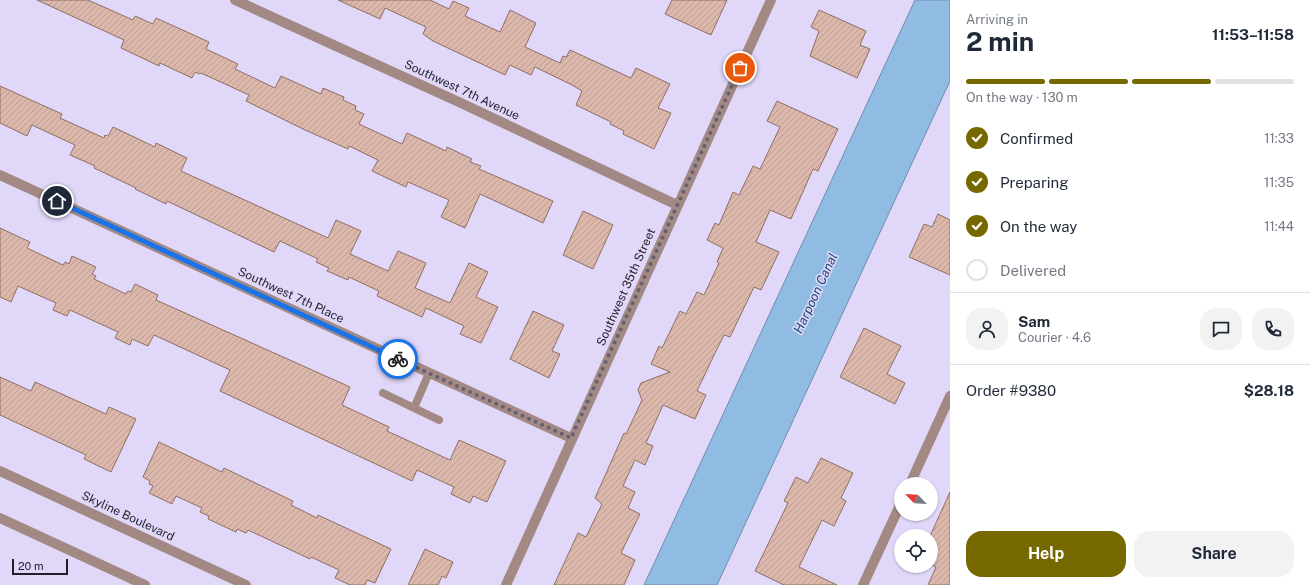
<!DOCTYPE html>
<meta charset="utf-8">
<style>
:root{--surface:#fff;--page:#f2f2f3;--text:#1f2937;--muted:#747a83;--line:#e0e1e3;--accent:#756900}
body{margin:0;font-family:"Public Sans",sans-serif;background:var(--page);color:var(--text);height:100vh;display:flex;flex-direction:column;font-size:15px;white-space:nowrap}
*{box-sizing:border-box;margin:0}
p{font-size:13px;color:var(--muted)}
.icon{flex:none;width:22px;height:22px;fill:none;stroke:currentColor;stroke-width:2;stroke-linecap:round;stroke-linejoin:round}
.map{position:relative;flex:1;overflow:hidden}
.panel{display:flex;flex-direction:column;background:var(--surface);width:360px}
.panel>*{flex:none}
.needle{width:26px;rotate:295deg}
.tools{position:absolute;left:894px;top:477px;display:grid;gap:8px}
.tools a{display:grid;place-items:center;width:44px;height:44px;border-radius:50%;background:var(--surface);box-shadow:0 1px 3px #0004;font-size:20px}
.scale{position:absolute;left:12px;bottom:10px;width:56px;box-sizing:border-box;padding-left:4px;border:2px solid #221e2a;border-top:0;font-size:11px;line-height:14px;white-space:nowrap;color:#221e2a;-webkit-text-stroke:3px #e1d8f9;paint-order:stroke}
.pin{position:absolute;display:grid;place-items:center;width:34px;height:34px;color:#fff;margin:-17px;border:2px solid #fff;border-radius:50%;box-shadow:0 1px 4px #0007}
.courier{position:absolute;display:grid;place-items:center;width:40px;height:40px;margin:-20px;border:3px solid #1a73e8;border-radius:50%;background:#fff;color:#222;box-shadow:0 1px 5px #0007}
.overview em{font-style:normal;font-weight:700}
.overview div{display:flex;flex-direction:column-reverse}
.overview{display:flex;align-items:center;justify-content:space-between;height:68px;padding:0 16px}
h1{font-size:26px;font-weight:700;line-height:30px}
.bar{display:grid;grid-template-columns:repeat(4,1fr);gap:6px 4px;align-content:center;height:48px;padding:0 16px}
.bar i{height:5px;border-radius:3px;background:var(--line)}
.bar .on{background:var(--accent)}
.bar p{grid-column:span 4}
.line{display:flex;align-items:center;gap:10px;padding:0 16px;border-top:1px solid var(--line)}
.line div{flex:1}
.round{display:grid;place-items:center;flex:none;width:42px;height:42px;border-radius:16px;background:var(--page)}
ol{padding:0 16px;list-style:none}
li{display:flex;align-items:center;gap:12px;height:44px}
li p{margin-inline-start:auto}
li .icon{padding:4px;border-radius:50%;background:var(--accent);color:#fff;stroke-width:4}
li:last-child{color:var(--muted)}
li i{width:22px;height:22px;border:2px solid var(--line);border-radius:50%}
.primary-button{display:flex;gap:8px;margin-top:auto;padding:8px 16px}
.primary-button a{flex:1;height:46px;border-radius:16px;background:var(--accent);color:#fff;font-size:16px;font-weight:700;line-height:46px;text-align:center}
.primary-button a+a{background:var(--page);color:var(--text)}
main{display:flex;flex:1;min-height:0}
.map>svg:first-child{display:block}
</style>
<main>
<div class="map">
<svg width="950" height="585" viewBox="0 0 950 585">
<defs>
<pattern id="building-hatch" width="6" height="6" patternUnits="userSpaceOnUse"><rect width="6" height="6" fill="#dcb7ab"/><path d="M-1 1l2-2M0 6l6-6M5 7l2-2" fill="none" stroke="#bc9d93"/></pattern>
</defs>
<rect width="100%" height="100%" fill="#e1d8f9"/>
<!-- water -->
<path fill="#90bce4" stroke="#6f8dac" d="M915,0H950V81L717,585H644Z"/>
<!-- building -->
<path fill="url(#building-hatch)" stroke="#8f6e63" d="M37,0H88L133,20L135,16L153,24L156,18L209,42L206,49L238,64L235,69L275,88L281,76L321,94L323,88L344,97L343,100L356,106L355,110L364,114L359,124L402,144L407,133L446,151L447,147L472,159L470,162L481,166L479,169L553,201L543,223L480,194L465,228L441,217L449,200L408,182L406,187L372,171L378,160L349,146L348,149L305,130L246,101L249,95L201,73L200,74L195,72L192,78L160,63L159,66L121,48L124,40Z
M338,0H430L449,9L453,1L469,8L465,16L500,32L510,10L536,23L525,47L560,63L563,56L566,57L570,50L631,78L636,68L670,84L658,108L671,113L654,149L623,134L624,131L610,124L611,122L576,105L582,91L572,85L535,67L531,75L510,65L505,75L433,41L423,34L426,27L385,8L380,19Z
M672,0H727L711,35L665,14Z
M819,10L866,31L860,45L870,49L857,78L810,56L819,31L811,27Z
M0,86L62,114L60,118L104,138L105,135L108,136L113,127L155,147L156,143L187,158L181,171L328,238L336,220L361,231L350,254L388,271L398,251L426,263L415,288L450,303L469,263L488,272L476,297L498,307L481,343L460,334L464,326L426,308L422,317L377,296L379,291L349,277L348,280L327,271L329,268L316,262L318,259L280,241L274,252L167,201L166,204L135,189L136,188L94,168L95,166L70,155L75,145L32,125L27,136L0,123Z
M777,101L838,129L818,171L813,169L791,219L770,210L756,242L779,252L761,290L754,287L730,337L724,335L715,353L697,391L706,395L695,419L663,405L646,443L653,446L645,465L635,460L623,486L635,492L628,508L640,514L621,553L635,560L624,585H554L578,533L586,537L602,504L595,498L624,433L626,434L642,400L638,390L641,383L670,372L651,364L659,346L662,348L680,311L686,314L697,292L704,295L719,263L717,262L723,248L707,240L715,223L719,225L733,192L739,195L753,166L760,169L780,127L767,121Z
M583,211L613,225L593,269L563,255Z
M938,214L950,220V275L909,257L924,224L932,227Z
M0,228L30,242L27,248L63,265L65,262L69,264L72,256L96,267L92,274L96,276L94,279L126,294L128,291L131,292L135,284L158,295L156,300L350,387L342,405L389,427L387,431L450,460L459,440L506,461L487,502L473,496L470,503L451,494L454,487L417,470L412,481L220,391L230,370L154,335L148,346L132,339L130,345L115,338L118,332L70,310L67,316L53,310L56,303L18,286L11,302L0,297Z
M533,311L564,325L552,351L560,354L549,378L510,359Z
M864,328L901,346L887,374L905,383L895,404L840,377Z
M0,377L31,391L35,382L106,414L109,407L136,419L111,472L84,459L86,455L0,415Z
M159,442L222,472L224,468L293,501L291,505L317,518L318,515L391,549L375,583L367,580L365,585H350L335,578L339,570L311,557L310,559L248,530L246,533L237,529L236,532L208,519L209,516L200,512L202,508L176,496L172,504L149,493L153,486L149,484L150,481L143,477Z
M821,458L853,473L841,498L846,501L834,526L822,520L799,567L837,585H784L755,571L788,503L784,501L796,477L808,483Z
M950,492V585H928L936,567L931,565V534Z
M425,549L453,562L446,578L442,576L438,585H408Z"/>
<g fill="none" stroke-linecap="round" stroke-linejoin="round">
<!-- service -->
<path stroke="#a38984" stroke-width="8" d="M383,393L414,408L429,373
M414,408L439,420"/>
<!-- minor -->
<path stroke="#a38984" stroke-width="10" d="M235,0L461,103L677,205
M0,175L571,438
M910,484L950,396
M506,585L771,0
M863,585L901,503"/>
<!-- tertiary -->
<path stroke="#a38984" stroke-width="10" d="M0,471L246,585
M0,518L145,585"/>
</g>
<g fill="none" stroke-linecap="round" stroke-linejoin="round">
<!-- done -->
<path stroke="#655f72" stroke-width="4" stroke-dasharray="0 7.2" d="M398,359L571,438L740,68"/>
<!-- route -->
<path stroke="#1a73e8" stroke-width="5" d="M57,201L398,359"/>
</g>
<g text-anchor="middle" stroke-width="3" stroke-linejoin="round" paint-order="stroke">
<!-- street labels -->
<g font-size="12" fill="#221e2a" stroke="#e1d8f9">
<text transform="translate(462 90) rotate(25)" y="4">Southwest 7th Avenue</text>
<text transform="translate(626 287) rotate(-66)" y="4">Southwest 35th Street</text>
<text transform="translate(291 295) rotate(25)" y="4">Southwest 7th Place</text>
<text transform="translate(128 516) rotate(25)" y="4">Skyline Boulevard</text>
</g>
<!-- water labels -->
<g font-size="13" font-style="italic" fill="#18476e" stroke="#e1d8f9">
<text transform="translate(815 293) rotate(-65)" y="5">Harpoon Canal</text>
</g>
</g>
</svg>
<div class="tools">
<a><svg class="needle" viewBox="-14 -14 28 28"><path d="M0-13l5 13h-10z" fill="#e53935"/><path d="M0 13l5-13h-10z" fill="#747a83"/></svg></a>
<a><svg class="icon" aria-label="locate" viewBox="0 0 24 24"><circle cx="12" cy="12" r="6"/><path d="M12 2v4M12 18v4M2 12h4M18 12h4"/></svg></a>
</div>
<div class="scale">20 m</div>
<div class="pin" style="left:740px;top:68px;background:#ea580c"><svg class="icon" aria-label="bag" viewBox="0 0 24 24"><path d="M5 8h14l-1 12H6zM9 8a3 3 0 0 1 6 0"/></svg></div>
<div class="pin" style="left:57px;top:201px;background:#1f2937"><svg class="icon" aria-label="home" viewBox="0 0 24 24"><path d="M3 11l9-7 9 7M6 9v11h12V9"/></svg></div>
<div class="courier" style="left:398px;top:359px"><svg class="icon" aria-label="bike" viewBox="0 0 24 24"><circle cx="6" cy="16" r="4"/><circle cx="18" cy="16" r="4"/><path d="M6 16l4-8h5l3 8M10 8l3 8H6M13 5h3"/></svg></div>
</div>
<section class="panel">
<div class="overview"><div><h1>2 min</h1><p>Arriving in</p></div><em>11:53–11:58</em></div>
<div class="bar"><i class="on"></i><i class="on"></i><i class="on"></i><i></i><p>On the way · 130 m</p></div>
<ol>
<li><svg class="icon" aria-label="check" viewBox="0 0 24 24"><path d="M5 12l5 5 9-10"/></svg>Confirmed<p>11:33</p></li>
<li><svg class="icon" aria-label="check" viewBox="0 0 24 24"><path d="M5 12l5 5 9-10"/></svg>Preparing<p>11:35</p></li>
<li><svg class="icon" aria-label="check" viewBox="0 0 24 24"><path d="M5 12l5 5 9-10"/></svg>On the way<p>11:44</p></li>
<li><i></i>Delivered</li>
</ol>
<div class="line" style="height:72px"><a class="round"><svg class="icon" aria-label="person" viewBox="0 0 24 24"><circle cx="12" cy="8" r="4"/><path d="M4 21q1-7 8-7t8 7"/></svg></a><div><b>Sam</b><p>Courier · 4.6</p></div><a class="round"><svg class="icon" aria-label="chat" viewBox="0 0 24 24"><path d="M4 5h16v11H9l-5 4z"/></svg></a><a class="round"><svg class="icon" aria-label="phone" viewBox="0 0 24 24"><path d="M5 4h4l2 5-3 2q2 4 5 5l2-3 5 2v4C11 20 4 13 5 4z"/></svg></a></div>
<div class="line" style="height:52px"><div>Order #9380</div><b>$28.18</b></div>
<div class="primary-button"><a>Help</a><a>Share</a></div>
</section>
</main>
